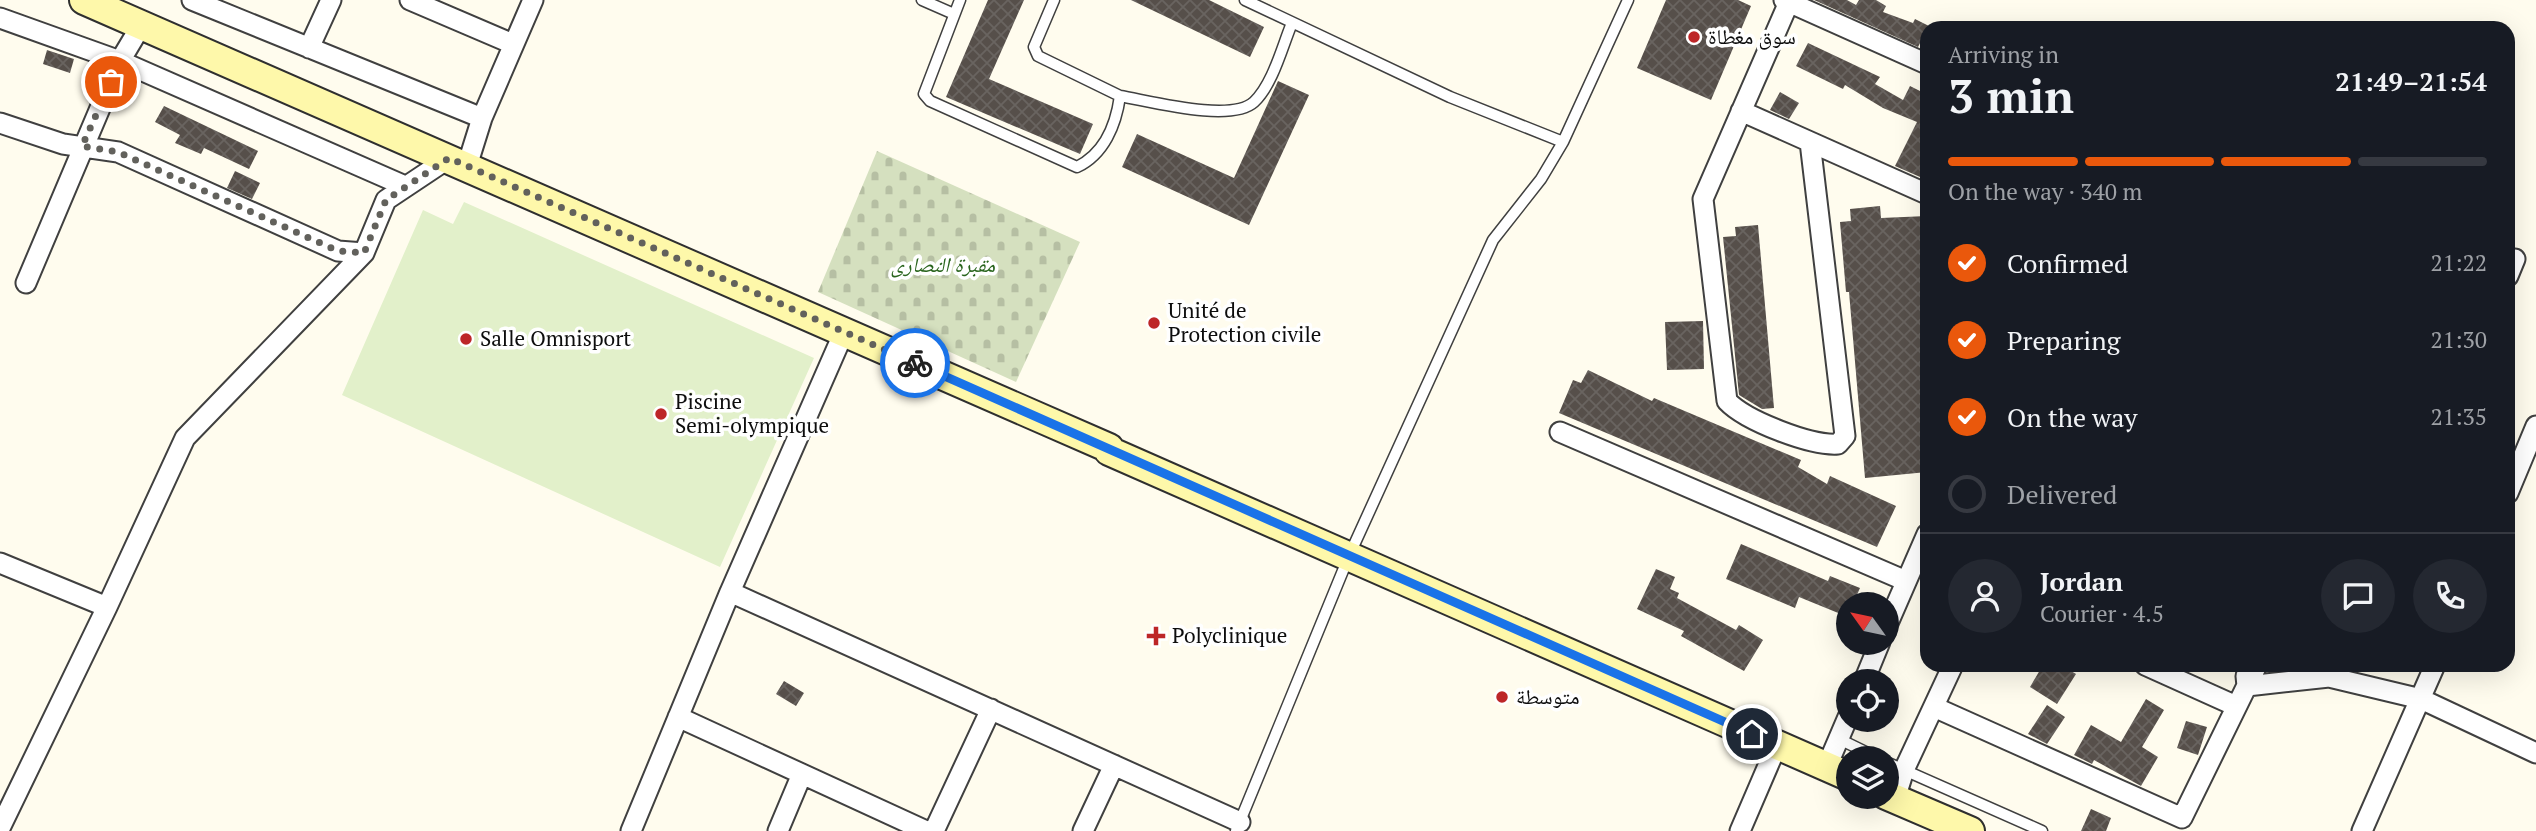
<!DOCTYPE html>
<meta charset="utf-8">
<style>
:root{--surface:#171b24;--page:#242831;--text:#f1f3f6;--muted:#9ea1a6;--line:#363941;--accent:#ea580c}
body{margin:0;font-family:"PT Serif","Noto Naskh Arabic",serif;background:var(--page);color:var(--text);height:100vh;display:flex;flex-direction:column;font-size:26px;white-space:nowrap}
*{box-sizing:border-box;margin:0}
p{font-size:23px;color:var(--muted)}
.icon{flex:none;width:38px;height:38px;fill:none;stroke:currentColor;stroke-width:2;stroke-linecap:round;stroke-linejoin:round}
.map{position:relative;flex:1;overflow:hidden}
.drawer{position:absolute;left:1920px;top:21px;width:595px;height:651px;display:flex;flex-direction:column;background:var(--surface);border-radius:21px;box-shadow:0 7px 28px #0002}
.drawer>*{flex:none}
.needle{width:46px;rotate:303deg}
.tools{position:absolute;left:1836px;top:592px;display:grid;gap:14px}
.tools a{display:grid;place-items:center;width:63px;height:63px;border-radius:50%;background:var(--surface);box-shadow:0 7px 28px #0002;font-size:35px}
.pin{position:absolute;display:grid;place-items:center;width:60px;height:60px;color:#fff;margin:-30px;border:4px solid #fff;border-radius:50%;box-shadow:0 2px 7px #0007}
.courier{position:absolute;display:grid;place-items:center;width:70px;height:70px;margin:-35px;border:5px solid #1a73e8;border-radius:50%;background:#fff;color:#222;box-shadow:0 2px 9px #0007}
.overview em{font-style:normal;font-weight:700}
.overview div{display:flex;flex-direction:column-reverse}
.overview{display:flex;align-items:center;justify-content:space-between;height:119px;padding:0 28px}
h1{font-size:46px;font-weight:700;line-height:52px}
.bar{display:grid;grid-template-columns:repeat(4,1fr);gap:10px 7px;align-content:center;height:84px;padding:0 28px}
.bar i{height:9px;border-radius:5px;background:var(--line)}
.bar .on{background:var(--accent)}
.bar p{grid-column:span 4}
.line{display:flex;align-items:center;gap:18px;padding:0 28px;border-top:2px solid var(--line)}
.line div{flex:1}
.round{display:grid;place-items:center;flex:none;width:74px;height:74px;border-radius:37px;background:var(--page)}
ol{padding:0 28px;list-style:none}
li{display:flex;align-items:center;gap:21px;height:77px}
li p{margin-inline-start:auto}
li .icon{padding:7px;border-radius:50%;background:var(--accent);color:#fff;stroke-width:4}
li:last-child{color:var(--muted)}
li i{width:38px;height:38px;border:4px solid var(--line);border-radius:50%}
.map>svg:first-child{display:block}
</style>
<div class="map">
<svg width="2536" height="831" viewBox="0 0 2536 831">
<defs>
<pattern id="cemetery-stones" width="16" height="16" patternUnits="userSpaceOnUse" patternTransform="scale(1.75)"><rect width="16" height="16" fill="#d5e0bf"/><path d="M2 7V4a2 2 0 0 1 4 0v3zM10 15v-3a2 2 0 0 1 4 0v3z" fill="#b6bfa3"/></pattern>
<pattern id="building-cross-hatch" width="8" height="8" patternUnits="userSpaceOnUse" patternTransform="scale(1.75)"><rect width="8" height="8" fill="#564f4a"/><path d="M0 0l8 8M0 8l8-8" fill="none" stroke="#696460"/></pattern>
</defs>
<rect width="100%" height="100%" fill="#fffcee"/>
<!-- cemetery -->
<path fill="url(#cemetery-stones)" d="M877,151L1080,242L1016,382L818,292Z"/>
<!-- pitch -->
<path fill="#e2f0ca" d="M464,202L814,358L720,567L342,395L423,210L453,224Z"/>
<!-- building -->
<path fill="url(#building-cross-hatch)" d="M988,0H1024L989,79L1093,124L1080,154L946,97Z
M1131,0H1209L1264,27L1250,57Z
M1666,0H1738L1751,6L1711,100L1637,68Z
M1814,0H1847L1856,5L1859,0H1876L1886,6L1883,12L1913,23L1915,19L1929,26L1918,47Z
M1808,43L1880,77L1875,84L1903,100L1910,86L1922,92L1920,96L1927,99V180L1895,166L1917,122L1883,108L1845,85L1843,89L1796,66Z
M47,50L74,59L70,73L43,64Z
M1278,81L1309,95L1249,225L1122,167L1137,134L1234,178Z
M1780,92L1799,103L1789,119L1770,110Z
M164,106L258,151L249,169L204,148L201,154L175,143L180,135L155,122Z
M235,171L260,183L252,199L227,188Z
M1880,206L1881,218L1927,216V472L1865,478L1849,292H1846L1840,222L1851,221L1850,209Z
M1758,225L1774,408L1762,409L1739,395L1723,237L1736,236L1735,227Z
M1703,321L1704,369L1667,370L1665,322Z
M1588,370L1652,401L1654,398L1801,460L1798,467L1827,484L1830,476L1896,506L1877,547L1559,413L1573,380L1581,383Z
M1741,544L1828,581L1830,576L1860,588L1853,604H1848V617L1799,597L1795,608L1726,579Z
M1656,569L1675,577L1670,589L1679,593L1677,598L1736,630L1739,625L1763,640L1744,671L1681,636L1684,631L1637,609Z
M2043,665H2061L2076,674L2057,704L2030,687Z
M784,681L804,693L796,706L776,694Z
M2146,699L2164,710L2142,747L2158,757L2141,786L2094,760L2092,764L2074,755L2091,725L2121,742Z
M2047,705L2065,717L2047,744L2028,734Z
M2186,721L2207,727L2198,755L2177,748Z
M2091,809L2111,818L2106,831H2081Z"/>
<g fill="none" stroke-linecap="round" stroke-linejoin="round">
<!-- service casing -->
<g stroke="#404040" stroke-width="13">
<path id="service" d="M922,0L954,14
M960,0L924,94L930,101L1077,167C1104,154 1116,125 1120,96L1038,56L1034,47L1054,0
M1245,0L1450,97L1563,142
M1120,96C1150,101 1231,123 1254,102C1273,84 1282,47 1292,23
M1839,739L1878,758
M1886,762L2042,831
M1236,831L1349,556L1493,240L1541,179L1563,142L1628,0"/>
</g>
<!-- minor casing -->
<g stroke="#404040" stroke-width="23">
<path id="minor" d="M192,0L482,118
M410,0L513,44
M1784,0L1927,64
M1789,2L1703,199L1727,401C1746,421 1811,446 1838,444L1845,436L1810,142
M0,18L120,61L405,186
M309,48L331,0
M1741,111L1927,194
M0,123L63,144L118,152L338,251L364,253
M467,166L482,118L533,0
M2508,276L2515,259
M26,283L120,61L142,24
M1560,432L1906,581
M2508,493L2536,426
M0,563L107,607
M730,592L844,332
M1886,628L1927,534
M2145,665L2236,706
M2246,676L2247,686L2329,677L2421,699L2536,753
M1864,681L1880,642
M1934,707L2182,818L2257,665
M678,717L926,831
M1827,766L1848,717
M1895,799L1904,770L1953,665
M0,828L107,607L185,438L364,253L386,200L449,158
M631,831L730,592L1240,822
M778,831L802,774
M934,831L991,709
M1083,831L1114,765
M1740,831L1777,745
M2362,831L2435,665"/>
</g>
<!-- secondary casing -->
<g stroke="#2f2f2f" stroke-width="32">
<path id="secondary" d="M84,0L1109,448V451L1848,776
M1886,795L1970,831"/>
</g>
<!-- service -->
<use href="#service" stroke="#fff" stroke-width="10"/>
<!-- minor -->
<use href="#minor" stroke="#fff" stroke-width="19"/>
<!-- secondary -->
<use href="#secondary" stroke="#fef8aa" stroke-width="28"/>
</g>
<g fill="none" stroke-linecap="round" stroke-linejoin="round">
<!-- done -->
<path stroke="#62615c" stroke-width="7" stroke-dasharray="0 12.6" d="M111,82L82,146L118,152L338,251L364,253L386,200L449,158L915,363"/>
<!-- route -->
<path stroke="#1a73e8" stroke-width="9" d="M915,363L1752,734"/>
</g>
<!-- markers -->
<g fill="#bd2628" stroke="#fff" stroke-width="2.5">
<circle cx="1694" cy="37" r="7"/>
<circle cx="1154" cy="323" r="7"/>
<circle cx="466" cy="339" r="7"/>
<circle cx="661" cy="414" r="7"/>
<path d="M1152.5 625.5h7v7h7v7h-7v7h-7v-7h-7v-7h7z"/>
<circle cx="1502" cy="697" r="7"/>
</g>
<g text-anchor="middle" stroke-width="7" stroke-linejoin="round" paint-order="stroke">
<!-- poi labels -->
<g font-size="21" fill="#0d0d0d" stroke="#fff" text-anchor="start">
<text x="1708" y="44">سوق مغطاة</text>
<text x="1168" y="318">Unité de<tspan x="1168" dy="24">Protection civile</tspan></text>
<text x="480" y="346">Salle Omnisport</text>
<text x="675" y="409">Piscine<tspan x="675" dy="24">Semi-olympique</tspan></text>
<text x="1172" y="643">Polyclinique</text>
<text x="1516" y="704">متوسطة</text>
</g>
<!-- park labels -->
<g font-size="21" font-style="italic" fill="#2a651e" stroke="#fff">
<text x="943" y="272">مقبرة النصارى</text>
</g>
</g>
</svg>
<div class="tools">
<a><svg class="needle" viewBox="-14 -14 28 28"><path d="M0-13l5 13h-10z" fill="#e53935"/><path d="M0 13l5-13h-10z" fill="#9ea1a6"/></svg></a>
<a><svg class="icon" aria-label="locate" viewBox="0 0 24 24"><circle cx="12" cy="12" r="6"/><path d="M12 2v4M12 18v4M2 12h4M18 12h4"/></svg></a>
<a><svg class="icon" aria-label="layers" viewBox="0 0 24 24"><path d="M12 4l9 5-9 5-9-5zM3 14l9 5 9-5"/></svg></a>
</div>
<div class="pin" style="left:111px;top:82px;background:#ea580c"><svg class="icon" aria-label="bag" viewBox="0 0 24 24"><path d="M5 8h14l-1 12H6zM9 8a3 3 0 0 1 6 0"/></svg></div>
<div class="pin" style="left:1752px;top:734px;background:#1f2937"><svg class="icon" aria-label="home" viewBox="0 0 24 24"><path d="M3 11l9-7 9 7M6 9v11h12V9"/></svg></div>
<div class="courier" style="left:915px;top:363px"><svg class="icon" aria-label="bike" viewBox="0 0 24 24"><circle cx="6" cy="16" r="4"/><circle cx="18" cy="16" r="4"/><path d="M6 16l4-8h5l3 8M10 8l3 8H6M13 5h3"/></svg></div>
<section class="drawer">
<div class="overview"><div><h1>3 min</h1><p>Arriving in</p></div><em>21:49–21:54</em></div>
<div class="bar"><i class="on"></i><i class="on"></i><i class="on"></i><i></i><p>On the way · 340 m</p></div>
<ol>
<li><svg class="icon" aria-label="check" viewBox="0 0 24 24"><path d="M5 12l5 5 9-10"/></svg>Confirmed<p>21:22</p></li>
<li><svg class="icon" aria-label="check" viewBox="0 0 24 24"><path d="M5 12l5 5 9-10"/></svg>Preparing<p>21:30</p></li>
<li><svg class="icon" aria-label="check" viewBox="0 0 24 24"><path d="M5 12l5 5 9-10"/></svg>On the way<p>21:35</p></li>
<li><i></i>Delivered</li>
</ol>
<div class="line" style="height:126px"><a class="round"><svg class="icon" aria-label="person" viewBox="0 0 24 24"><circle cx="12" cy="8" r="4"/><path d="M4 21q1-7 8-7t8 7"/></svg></a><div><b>Jordan</b><p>Courier · 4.5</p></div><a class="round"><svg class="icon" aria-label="chat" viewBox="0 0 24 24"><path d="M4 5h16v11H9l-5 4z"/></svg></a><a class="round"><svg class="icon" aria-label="phone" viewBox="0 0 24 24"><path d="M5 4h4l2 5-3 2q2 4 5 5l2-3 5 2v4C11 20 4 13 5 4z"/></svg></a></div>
</section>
</div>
